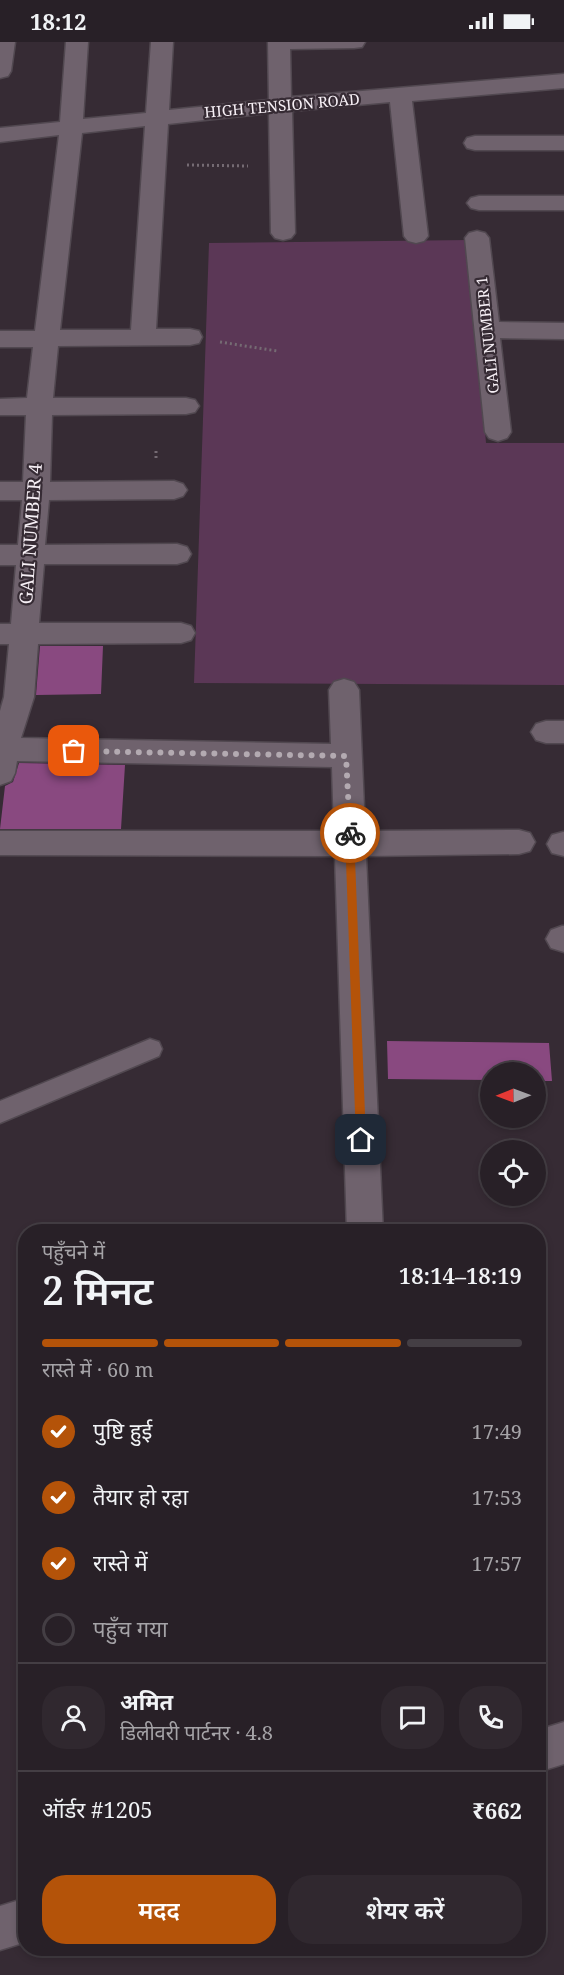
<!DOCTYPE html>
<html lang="hi">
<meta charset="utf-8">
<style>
:root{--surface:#282027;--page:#30282f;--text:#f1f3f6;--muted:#a5a3a7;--line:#443e44;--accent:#b45309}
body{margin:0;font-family:"Noto Serif","Noto Sans Devanagari",serif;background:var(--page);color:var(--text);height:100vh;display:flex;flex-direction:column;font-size:22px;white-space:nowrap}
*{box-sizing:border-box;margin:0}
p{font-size:20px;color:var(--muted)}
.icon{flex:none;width:33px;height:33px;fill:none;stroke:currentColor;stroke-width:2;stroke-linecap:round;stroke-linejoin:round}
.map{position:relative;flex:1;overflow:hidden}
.side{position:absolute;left:18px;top:1182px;width:528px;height:732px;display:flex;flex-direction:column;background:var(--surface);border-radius:24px;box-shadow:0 3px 9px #0003,0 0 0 2px var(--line)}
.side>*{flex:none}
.needle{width:39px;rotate:269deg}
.fabs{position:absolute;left:480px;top:1020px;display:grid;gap:12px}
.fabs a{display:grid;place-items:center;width:66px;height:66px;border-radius:50%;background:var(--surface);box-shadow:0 3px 9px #0003,0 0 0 2px var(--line);font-size:30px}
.pin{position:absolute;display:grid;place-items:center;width:51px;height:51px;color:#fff;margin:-26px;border-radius:12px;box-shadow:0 3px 9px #0006}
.courier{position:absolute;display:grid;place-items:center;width:60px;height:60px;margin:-30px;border:4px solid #b45309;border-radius:50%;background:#fff;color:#222;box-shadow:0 2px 8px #0007}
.summary em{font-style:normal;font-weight:600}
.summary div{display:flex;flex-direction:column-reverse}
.summary{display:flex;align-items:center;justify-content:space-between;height:102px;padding:0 24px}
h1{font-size:39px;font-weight:600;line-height:45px}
.bar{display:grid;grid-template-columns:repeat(4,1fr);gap:9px 6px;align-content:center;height:72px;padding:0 24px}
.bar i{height:8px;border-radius:4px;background:var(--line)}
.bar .selected{background:var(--accent)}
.bar p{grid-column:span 4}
.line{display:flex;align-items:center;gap:15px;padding:0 24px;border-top:2px solid var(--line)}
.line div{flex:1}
.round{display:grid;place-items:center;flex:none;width:63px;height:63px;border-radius:24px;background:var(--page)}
ol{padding:0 24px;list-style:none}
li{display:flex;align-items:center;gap:18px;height:66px}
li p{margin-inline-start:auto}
li .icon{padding:6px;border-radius:50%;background:var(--accent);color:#fff;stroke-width:4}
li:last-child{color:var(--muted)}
li i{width:33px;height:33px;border:3px solid var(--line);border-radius:50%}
.primary-button{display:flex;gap:12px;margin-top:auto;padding:12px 24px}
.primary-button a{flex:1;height:69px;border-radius:24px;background:var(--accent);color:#fff;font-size:24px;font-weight:600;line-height:69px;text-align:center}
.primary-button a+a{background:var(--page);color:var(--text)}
.status{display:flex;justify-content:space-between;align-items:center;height:42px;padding:0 30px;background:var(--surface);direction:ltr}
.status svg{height:16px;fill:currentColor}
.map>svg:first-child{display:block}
</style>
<div class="status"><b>18:12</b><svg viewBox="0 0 49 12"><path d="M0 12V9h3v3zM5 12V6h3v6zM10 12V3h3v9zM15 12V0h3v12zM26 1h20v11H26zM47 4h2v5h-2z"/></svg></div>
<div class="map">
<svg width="564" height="1933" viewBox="0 0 564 1933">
<rect width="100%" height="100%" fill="#362b34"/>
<!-- green -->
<path fill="#5b3756" d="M469,198L486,401H564V643L194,641L209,201Z"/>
<!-- building -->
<path fill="#894980" d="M40,604H103L101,652L36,653Z
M19,721L125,723L121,787H0L5,744L13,740Z
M387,999L549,1001L552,1039H536V1030H490V1038L388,1037Z"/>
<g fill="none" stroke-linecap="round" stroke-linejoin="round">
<!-- lane casing -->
<g stroke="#514850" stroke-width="3">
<path id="lane" d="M150,997L159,1000L162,1007L159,1014L0,1081V1059Z"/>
</g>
<!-- street casing -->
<g stroke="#514850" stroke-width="3">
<path id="street" d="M0,0H15L11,29L8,34L0,36Z
M66,0H88L83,77L146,71L151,0H173L169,68L269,58L268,0H365L362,5L354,6L290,7L291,55L564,32V46L412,59L428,194L424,199L416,201L408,199L404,194L390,60L292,69L295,191L291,196L283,198L275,196L271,191L269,71L168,82L156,287H190L199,289L202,295L199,301L190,303L58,304L53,356H186L195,358L199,364L195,370L186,372L52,373L50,440L174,439L183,442L187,448L183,454L174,457L49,458L45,503L177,502L187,505L191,512L187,519L177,522H44L39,581H181L191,584L195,591L191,598L181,601L38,602L34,655L21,696L331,702L329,648L334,640L344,637L354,640L359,648L365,789L519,788L530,791L535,800L530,809L519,812L366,814L383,1190H347L335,814L0,813V789H334L332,725L17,719L15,731L11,739L0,743V669L4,655L9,602H0V582H11L16,523H0V503H18L22,458H0V440H23L26,373H0V357L27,356L33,305H0V289H35L59,93L0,100V86L60,80ZM145,84L131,288H60L82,91Z
M475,94H564V108H475L467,106L464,101L467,96Z
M479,154H564V168H479L471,166L467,161L471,156Z
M477,189L485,191L489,196L499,280L564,281V297L500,296L511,390L507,396L498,399L489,396L485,390L465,196L469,191Z
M546,679H564V701H546L536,698L531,690L536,682Z
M563,790H564V814L552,811L547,802L552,793Z
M562,884H564V910L551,906L546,897L551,888Z"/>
</g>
<!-- secondary casing -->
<g stroke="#514850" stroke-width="3">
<path id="secondary" d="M564,1680V1722L538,1730V1688Z
M26,1856V1900L0,1908V1864Z"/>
</g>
<!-- path -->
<path stroke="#756b73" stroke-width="3" stroke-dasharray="2 3" stroke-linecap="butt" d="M187,123L248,124
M220,300L277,309
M156,409V418"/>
<!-- lane -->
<use href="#lane" fill="#6f626d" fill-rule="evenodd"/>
<!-- street -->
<use href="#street" fill="#6f626d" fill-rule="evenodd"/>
<!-- secondary -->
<use href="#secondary" fill="#6f626d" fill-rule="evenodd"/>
</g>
<!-- route -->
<path fill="#b45309" d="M350,787L354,791L366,1098L361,1103L356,1098L345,791Z"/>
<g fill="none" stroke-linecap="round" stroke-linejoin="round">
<!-- done -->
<path stroke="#b3aab1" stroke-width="6" stroke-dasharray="0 10.8" d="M74,709L346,714L350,791"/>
</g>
<g text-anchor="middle" stroke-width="4.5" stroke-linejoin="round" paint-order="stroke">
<!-- far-street labels -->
<g font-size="15" fill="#f6eff5" stroke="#362b34">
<text transform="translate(282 64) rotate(-5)" y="5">HIGH TENSION ROAD</text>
<text transform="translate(488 293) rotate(-96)" y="5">GALI NUMBER 1</text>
</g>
<!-- street labels -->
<g font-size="18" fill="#f6eff5" stroke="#362b34">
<text transform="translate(31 492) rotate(-86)" y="6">GALI NUMBER 4</text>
</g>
</g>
</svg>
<div class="fabs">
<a><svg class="needle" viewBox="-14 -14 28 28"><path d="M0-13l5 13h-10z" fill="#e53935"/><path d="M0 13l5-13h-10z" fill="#a5a3a7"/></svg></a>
<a><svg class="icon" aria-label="locate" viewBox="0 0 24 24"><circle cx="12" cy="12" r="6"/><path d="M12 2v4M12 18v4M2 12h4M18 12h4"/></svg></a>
</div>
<div class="pin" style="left:74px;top:709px;background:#ea580c"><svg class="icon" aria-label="bag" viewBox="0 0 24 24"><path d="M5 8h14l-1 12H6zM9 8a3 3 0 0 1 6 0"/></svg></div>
<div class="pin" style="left:361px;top:1098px;background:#1f2937"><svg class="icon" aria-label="home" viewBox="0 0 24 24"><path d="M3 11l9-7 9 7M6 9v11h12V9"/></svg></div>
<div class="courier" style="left:350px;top:791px"><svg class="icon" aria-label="bike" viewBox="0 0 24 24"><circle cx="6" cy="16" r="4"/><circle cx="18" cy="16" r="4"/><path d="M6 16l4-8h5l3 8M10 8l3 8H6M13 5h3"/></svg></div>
<section class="side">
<div class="summary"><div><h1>2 मिनट</h1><p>पहुँचने में</p></div><em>18:14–18:19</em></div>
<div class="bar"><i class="selected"></i><i class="selected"></i><i class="selected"></i><i></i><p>रास्ते में · 60 m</p></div>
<ol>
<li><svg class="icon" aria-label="check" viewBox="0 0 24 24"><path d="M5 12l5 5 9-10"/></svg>पुष्टि हुई<p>17:49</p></li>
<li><svg class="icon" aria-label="check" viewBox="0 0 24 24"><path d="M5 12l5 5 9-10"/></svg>तैयार हो रहा<p>17:53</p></li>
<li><svg class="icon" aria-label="check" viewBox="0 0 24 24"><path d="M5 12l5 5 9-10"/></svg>रास्ते में<p>17:57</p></li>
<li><i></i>पहुँच गया</li>
</ol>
<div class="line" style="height:108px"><a class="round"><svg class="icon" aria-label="person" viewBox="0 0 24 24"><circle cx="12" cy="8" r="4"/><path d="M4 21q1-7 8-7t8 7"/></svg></a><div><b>अमित</b><p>डिलीवरी पार्टनर · 4.8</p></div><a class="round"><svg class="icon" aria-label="chat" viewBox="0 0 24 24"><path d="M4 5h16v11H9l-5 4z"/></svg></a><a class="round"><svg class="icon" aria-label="phone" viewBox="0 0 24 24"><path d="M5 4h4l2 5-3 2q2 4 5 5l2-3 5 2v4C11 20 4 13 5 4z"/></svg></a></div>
<div class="line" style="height:78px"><div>ऑर्डर #1205</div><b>₹662</b></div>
<div class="primary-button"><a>मदद</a><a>शेयर करें</a></div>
</section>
</div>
